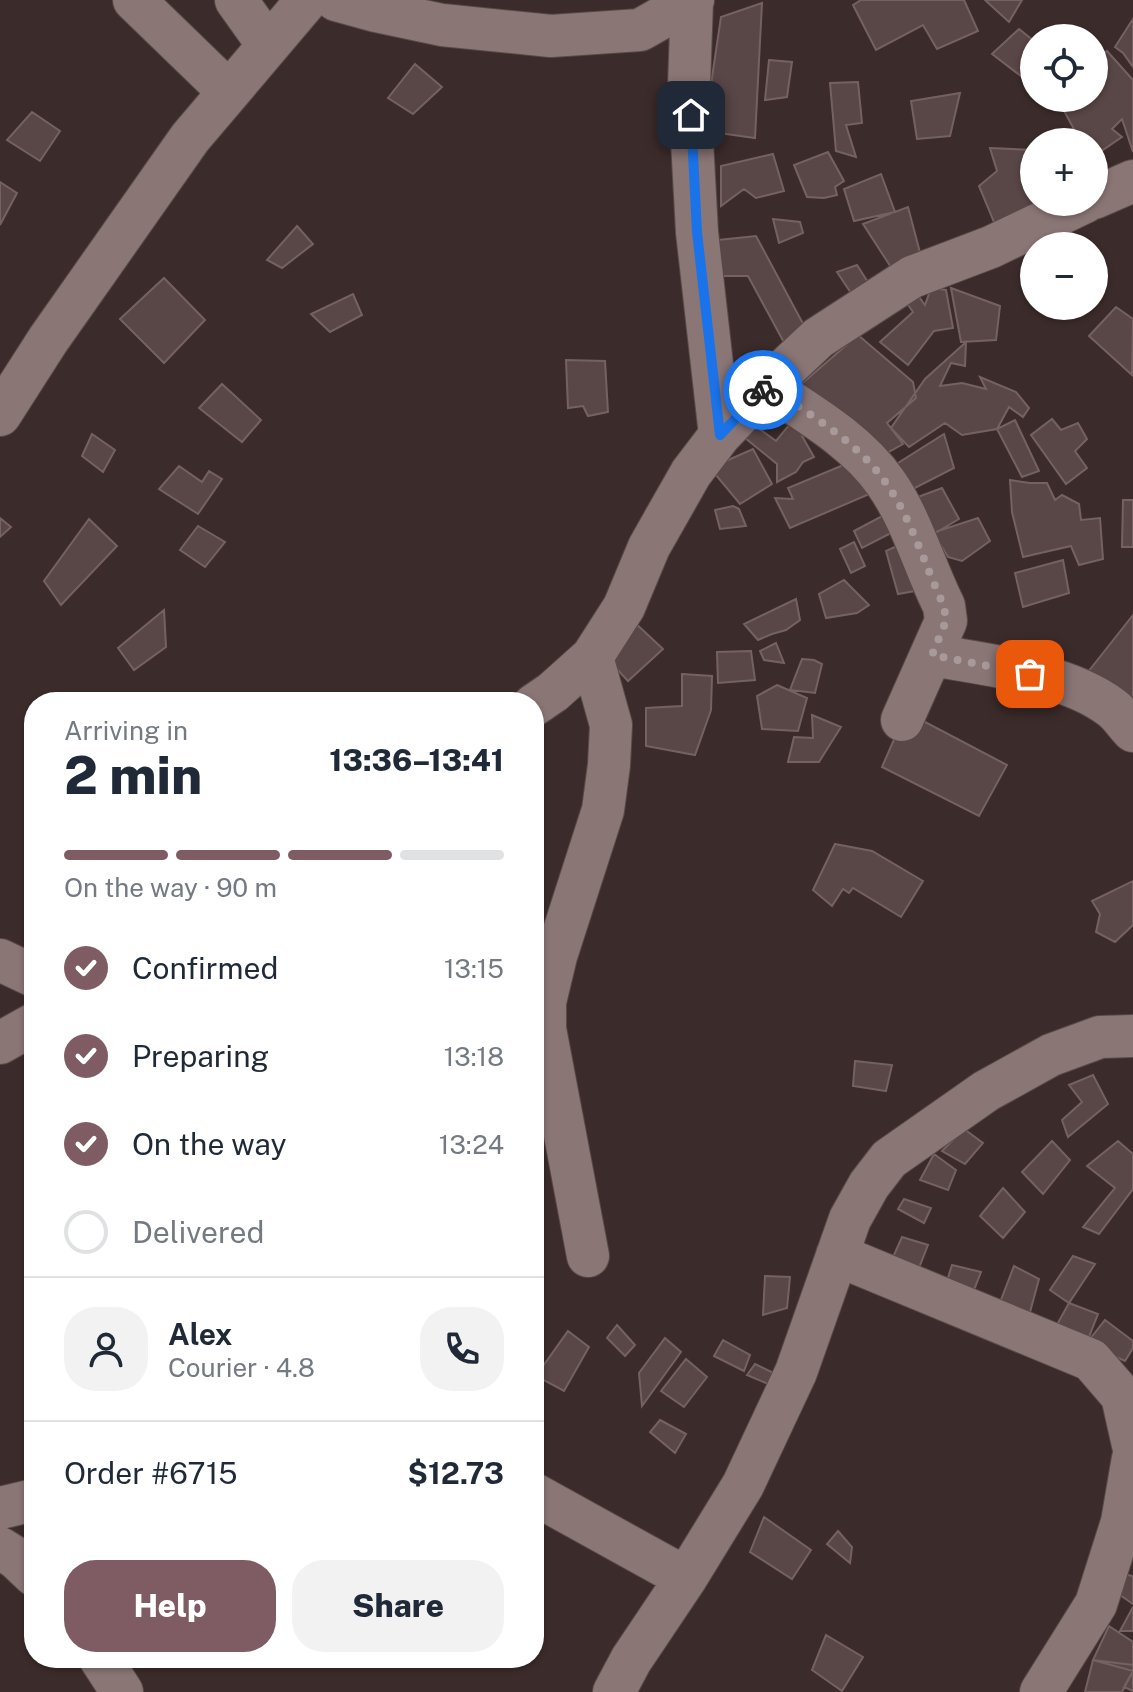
<!DOCTYPE html>
<meta charset="utf-8">
<style>
:root{--surface:#fff;--page:#f2f2f3;--text:#1f2937;--muted:#747a83;--line:#e0e1e3;--accent:#7f5c64}
body{margin:0;font-family:"Public Sans",sans-serif;background:var(--page);color:var(--text);height:100vh;display:flex;flex-direction:column;font-size:30px;white-space:nowrap}
*{box-sizing:border-box;margin:0}
p{font-size:26px;color:var(--muted)}
.icon{flex:none;width:44px;height:44px;fill:none;stroke:currentColor;stroke-width:2;stroke-linecap:round;stroke-linejoin:round}
.map{position:relative;flex:1;overflow:hidden}
.panel{position:absolute;left:24px;top:692px;width:520px;height:976px;display:flex;flex-direction:column;background:var(--surface);border-radius:32px;box-shadow:0 2px 6px #0004}
.panel>*{flex:none}
.buttons{position:absolute;left:1020px;top:24px;display:grid;gap:16px}
.buttons a{display:grid;place-items:center;width:88px;height:88px;border-radius:50%;background:var(--surface);box-shadow:0 2px 6px #0004;font-size:40px}
.pin{position:absolute;display:grid;place-items:center;width:68px;height:68px;color:#fff;margin:-34px;border-radius:16px;box-shadow:0 4px 12px #0006}
.courier{position:absolute;display:grid;place-items:center;width:80px;height:80px;margin:-40px;border:6px solid #1a73e8;border-radius:50%;background:#fff;color:#222;box-shadow:0 2px 10px #0007}
.summary em{font-style:normal;font-weight:800}
.summary div{display:flex;flex-direction:column-reverse}
.summary{display:flex;align-items:center;justify-content:space-between;height:136px;padding:0 40px}
h1{font-size:52px;font-weight:800;line-height:60px}
.bar{display:grid;grid-template-columns:repeat(4,1fr);gap:12px 8px;align-content:center;height:96px;padding:0 40px}
.bar i{height:10px;border-radius:6px;background:var(--line)}
.bar .current{background:var(--accent)}
.bar p{grid-column:span 4}
.line{display:flex;align-items:center;gap:20px;padding:0 40px;border-top:2px solid var(--line)}
.line div{flex:1}
.round{display:grid;place-items:center;flex:none;width:84px;height:84px;border-radius:32px;background:var(--page)}
ol{padding:0 40px;list-style:none}
li{display:flex;align-items:center;gap:24px;height:88px}
li p{margin-inline-start:auto}
li .icon{padding:8px;border-radius:50%;background:var(--accent);color:#fff;stroke-width:4}
li:last-child{color:var(--muted)}
li i{width:44px;height:44px;border:4px solid var(--line);border-radius:50%}
.button{display:flex;gap:16px;margin-top:auto;padding:16px 40px}
.button a{flex:1;height:92px;border-radius:32px;background:var(--accent);color:#fff;font-size:32px;font-weight:800;line-height:92px;text-align:center}
.button a+a{background:var(--page);color:var(--text)}
.map>svg:first-child{display:block}
</style>
<div class="map">
<svg width="1133" height="1692" viewBox="0 0 1133 1692">
<rect width="100%" height="100%" fill="#3c2b2b"/>
<!-- building -->
<path fill="#594646" stroke="#756161" stroke-width="2" d="M861,0H964L978,31L937,49L923,25L876,50L853,5Z
M985,0H1022L1009,22Z
M762,3L755,138L704,131L721,17Z
M1133,19V67L1123,53L1115,47Z
M1019,29L1034,41V72L1026,80L992,54Z
M1107,51L1133,80V152L1122,119L1112,129L1122,137L1094,156V142H1081L1057,98H1094V62Z
M769,60L792,62L787,97L765,100Z
M415,64L442,87L413,114L388,98Z
M858,82L862,123L846,125L856,157L836,151L830,83Z
M960,93L950,136L917,139L911,101Z
M32,112L60,131L40,161L7,140Z
M990,148L1034,150V156L1028,160L1030,168L1034,169V202H1067L996,227L979,186L997,171Z
M828,152L844,181L835,187L837,195L824,198L807,197L794,165Z
M773,154L784,191L756,198L744,189L721,206V166Z
M881,174L895,212L854,221L844,189Z
M0,182L17,193L0,225Z
M908,207L922,260L896,275L863,224Z
M773,219L800,222L803,233L779,243Z
M297,226L313,244L282,268L267,260Z
M756,236L808,333L787,348L748,276H713L698,242Z
M857,265L873,290L857,302L837,272Z
M164,278L205,320L164,363L120,319Z
M931,288L946,290L953,328L934,331L908,365L880,342L913,312L906,302L916,293L925,305Z
M951,288L1000,306L996,340L961,342Z
M353,294L362,315L330,332L311,314Z
M1116,307L1133,319L1132,375L1089,336Z
M858,335L913,382L916,398L887,423L903,444L885,454L798,387Z
M966,342L965,366L951,363L940,386L962,383L986,389L980,377L1016,392L1029,408L1023,417L1009,407L997,429L962,435L945,423L909,447L891,428L925,379Z
M566,360L605,361L608,412L588,416L583,406L568,408Z
M222,384L261,420L242,442L199,408Z
M795,418L810,423L802,436L814,457L803,462L796,472L777,482V464L745,438L750,422L776,441Z
M1052,419L1061,430L1078,423L1087,439L1075,451L1087,468L1066,484L1031,435Z
M1015,420L1039,471L1022,477L997,429Z
M92,434L115,450L103,472L82,456Z
M944,434L954,468L907,492L887,470Z
M753,449L772,484L740,504L710,468Z
M853,461L874,492L790,528L775,498L793,499L788,488Z
M179,466L202,482L209,471L222,479L198,514L159,489Z
M1010,480L1030,483H1047L1055,500L1062,495L1079,504L1081,520L1100,518L1103,559L1079,565L1071,546L1023,557L1012,512Z
M942,488L959,519L925,539L907,501Z
M1123,500H1133V547H1122Z
M733,506L739,509L746,526L720,529L715,510Z
M884,515L893,532L862,548L854,531Z
M0,518L11,527L0,537Z
M978,518L990,541L962,561L948,557L939,542L935,532Z
M89,519L117,546L61,605L44,581Z
M198,526L225,542L205,567L180,550Z
M854,542L865,566L851,573L840,549Z
M901,544L921,590L898,594L886,551Z
M1063,560L1069,593L1023,607L1015,573Z
M844,580L869,605L857,613L826,618L819,594Z
M796,599L800,620L786,630L772,634L758,640L744,624Z
M164,610L166,647L134,670L118,648Z
M1133,615V699L1084,677Z
M632,620L663,649L628,681L603,654Z
M776,643L784,663L764,660L760,651Z
M751,651L755,680L718,683L717,652Z
M802,659L814,660L822,664L815,693L790,690Z
M682,674L712,676L711,710L695,755L646,746V708L682,706Z
M777,685L807,698L798,731L762,729L757,696Z
M906,712L1007,765L979,816L882,767Z
M812,715L841,727L819,762H788L794,737L813,738Z
M835,844L872,851L923,881L901,917L853,888L849,893L843,889L832,906L813,890Z
M1133,881V925L1115,942L1096,932L1100,914L1092,901Z
M855,1061L892,1065L886,1091L853,1086Z
M1093,1075L1108,1104L1068,1137L1062,1120L1082,1102L1069,1085Z
M964,1129L983,1143L965,1164L942,1151Z
M1052,1141L1070,1160L1043,1194L1022,1172Z
M1118,1141L1133,1154V1189L1099,1234L1083,1227L1115,1188L1087,1166Z
M934,1154L956,1170L948,1190L920,1180Z
M1003,1188L1025,1212L1003,1238L980,1216Z
M904,1199L931,1208L924,1223L898,1209Z
M902,1237L928,1245L917,1273L889,1266Z
M1073,1256L1095,1264L1069,1303L1050,1290Z
M952,1265L981,1272L974,1290L946,1284Z
M1014,1266L1039,1279L1029,1316L999,1305Z
M765,1276L790,1277L787,1308L763,1315Z
M1069,1303L1098,1314L1081,1357L1054,1330Z
M1105,1320L1133,1341V1348L1125,1361L1086,1344Z
M617,1325L635,1345L625,1356L607,1338Z
M568,1331L589,1347L564,1391L536,1376Z
M665,1338L681,1352L642,1406L639,1373Z
M723,1340L750,1355L744,1371L714,1356Z
M686,1359L707,1377L684,1407L661,1391Z
M755,1364L784,1378L780,1389L747,1375Z
M660,1420L686,1434L675,1453L650,1432Z
M764,1517L811,1550L792,1579L750,1552Z
M838,1531L852,1547L850,1563L827,1544Z
M1122,1574L1133,1576V1604L1120,1595Z
M1133,1607V1631H1120Z
M1109,1626L1133,1642V1671L1093,1660Z
M826,1635L863,1657L842,1691L812,1670Z
M1093,1660L1133,1665V1671L1122,1692H1085Z
M1133,1671V1691L1124,1687Z"/>
<g fill="none" stroke-linecap="round" stroke-linejoin="round">
<!-- minor casing -->
<g stroke="#584a4a" stroke-width="44">
<path id="minor" d="M134,0L229,92
M236,0L268,45
M336,0L376,11L442,25L551,36L640,30L693,0
M692,0L689,86L697,232L720,435
M1094,198L1133,181
M767,386C809,414 857,441 886,483C912,520 924,566 944,606L946,621L902,720
M0,415L48,340L190,138L307,0
M932,655C988,665 1066,673 1112,708C1120,714 1126,724 1133,731
M534,705L553,692L592,657L624,607L649,547L691,473L720,435L767,386L818,338L912,277L991,247L1085,202
M0,960L34,976
M0,1043L34,1024
M837,1255L1091,1360L1122,1396L1133,1445
M588,1256L545,1029V1002L556,956L603,810L609,765L611,725L592,657
M534,1494L686,1578
M0,1508L34,1500
M0,1548L16,1558L34,1575
M100,1658L122,1692
M614,1692L631,1660L686,1578L743,1485L796,1372L850,1219L869,1185L889,1159L986,1091L1051,1055L1100,1037L1133,1036
M1041,1692L1096,1604L1122,1522L1133,1458"/>
</g>
<!-- minor -->
<use href="#minor" stroke="#8b7676" stroke-width="42"/>
</g>
<g fill="none" stroke-linecap="round" stroke-linejoin="round">
<!-- done -->
<path stroke="#a89a9a" stroke-width="8" stroke-dasharray="0 14.4" d="M763,390L767,386C809,414 857,441 886,483C912,520 925,566 944,606L946,621L932,655L1030,674"/>
<!-- route -->
<path stroke="#1a73e8" stroke-width="10" d="M691,115L697,232L720,435L763,390"/>
</g>
</svg>
<div class="buttons">
<a><svg class="icon" aria-label="locate" viewBox="0 0 24 24"><circle cx="12" cy="12" r="6"/><path d="M12 2v4M12 18v4M2 12h4M18 12h4"/></svg></a>
<a>+</a>
<a>−</a>
</div>
<div class="pin" style="left:1030px;top:674px;background:#ea580c"><svg class="icon" aria-label="bag" viewBox="0 0 24 24"><path d="M5 8h14l-1 12H6zM9 8a3 3 0 0 1 6 0"/></svg></div>
<div class="pin" style="left:691px;top:115px;background:#1f2937"><svg class="icon" aria-label="home" viewBox="0 0 24 24"><path d="M3 11l9-7 9 7M6 9v11h12V9"/></svg></div>
<div class="courier" style="left:763px;top:390px"><svg class="icon" aria-label="bike" viewBox="0 0 24 24"><circle cx="6" cy="16" r="4"/><circle cx="18" cy="16" r="4"/><path d="M6 16l4-8h5l3 8M10 8l3 8H6M13 5h3"/></svg></div>
<section class="panel">
<div class="summary"><div><h1>2 min</h1><p>Arriving in</p></div><em>13:36–13:41</em></div>
<div class="bar"><i class="current"></i><i class="current"></i><i class="current"></i><i></i><p>On the way · 90 m</p></div>
<ol>
<li><svg class="icon" aria-label="check" viewBox="0 0 24 24"><path d="M5 12l5 5 9-10"/></svg>Confirmed<p>13:15</p></li>
<li><svg class="icon" aria-label="check" viewBox="0 0 24 24"><path d="M5 12l5 5 9-10"/></svg>Preparing<p>13:18</p></li>
<li><svg class="icon" aria-label="check" viewBox="0 0 24 24"><path d="M5 12l5 5 9-10"/></svg>On the way<p>13:24</p></li>
<li><i></i>Delivered</li>
</ol>
<div class="line" style="height:144px"><a class="round"><svg class="icon" aria-label="person" viewBox="0 0 24 24"><circle cx="12" cy="8" r="4"/><path d="M4 21q1-7 8-7t8 7"/></svg></a><div><b>Alex</b><p>Courier · 4.8</p></div><a class="round"><svg class="icon" aria-label="phone" viewBox="0 0 24 24"><path d="M5 4h4l2 5-3 2q2 4 5 5l2-3 5 2v4C11 20 4 13 5 4z"/></svg></a></div>
<div class="line" style="height:104px"><div>Order #6715</div><b>$12.73</b></div>
<div class="button"><a>Help</a><a>Share</a></div>
</section>
</div>
